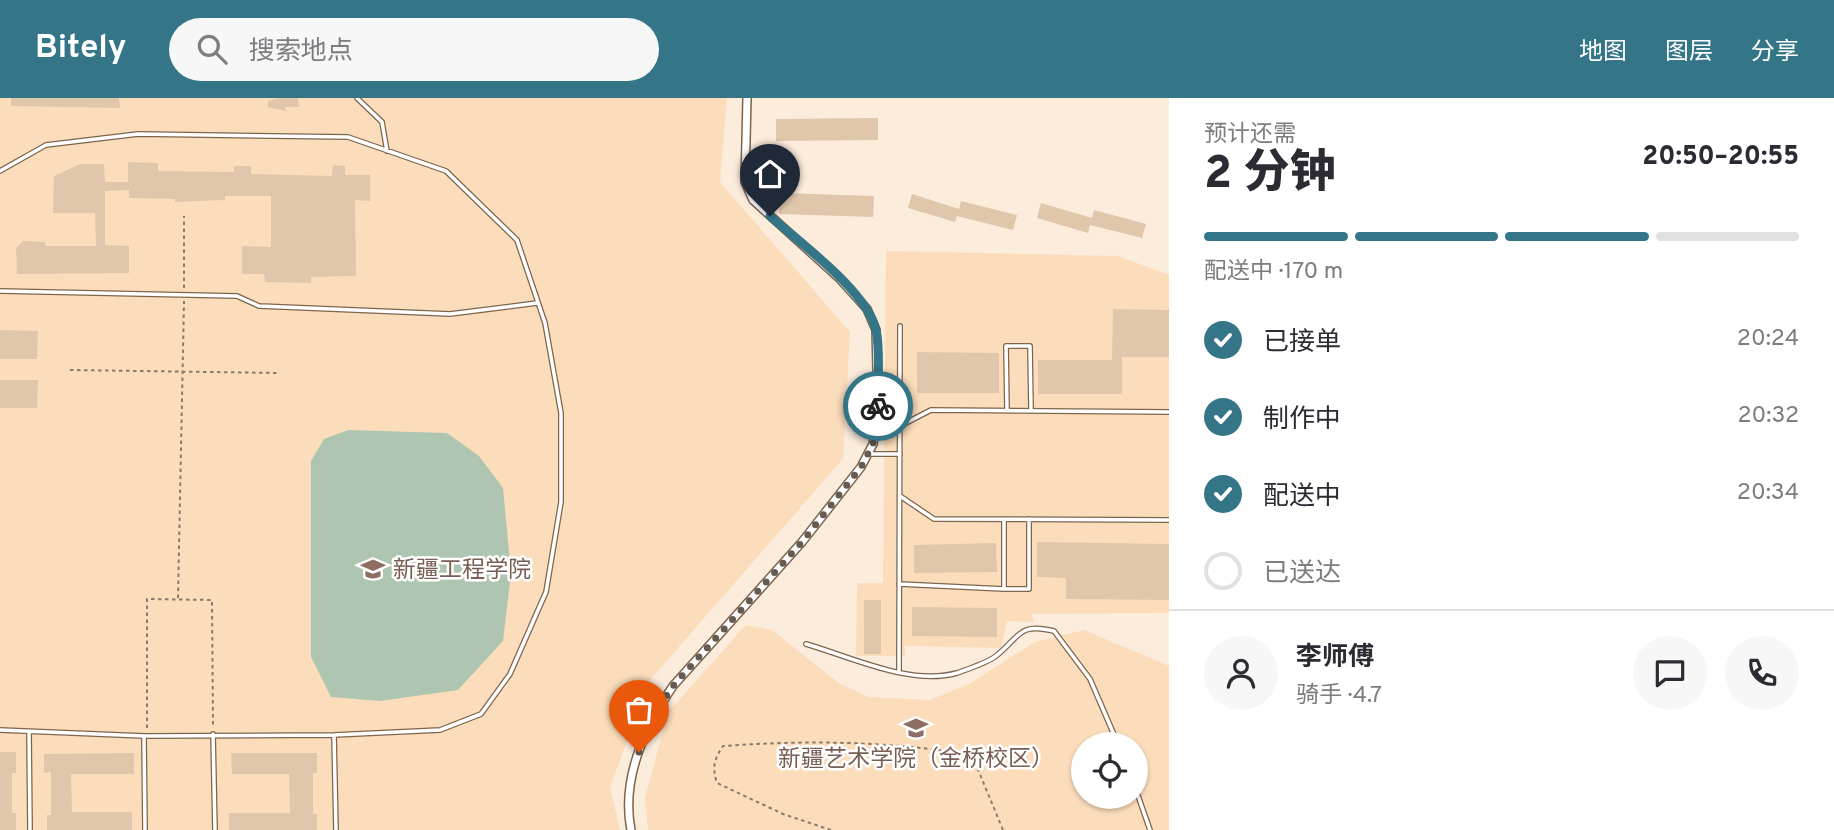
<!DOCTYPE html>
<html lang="zh">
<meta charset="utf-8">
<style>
:root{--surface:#fff;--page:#f7f7f7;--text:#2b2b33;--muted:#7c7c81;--line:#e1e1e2;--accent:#347588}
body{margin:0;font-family:Overpass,"Noto Sans SC",sans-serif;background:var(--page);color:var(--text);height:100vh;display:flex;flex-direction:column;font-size:26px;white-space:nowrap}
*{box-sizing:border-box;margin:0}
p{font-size:23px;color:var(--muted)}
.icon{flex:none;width:38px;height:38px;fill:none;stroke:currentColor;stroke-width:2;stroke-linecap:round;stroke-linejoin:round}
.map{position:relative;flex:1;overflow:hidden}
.drawer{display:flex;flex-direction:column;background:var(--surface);width:665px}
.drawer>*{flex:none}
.buttons{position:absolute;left:1071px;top:634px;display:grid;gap:14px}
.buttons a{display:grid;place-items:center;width:77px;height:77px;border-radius:50%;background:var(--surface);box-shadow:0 2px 5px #0004;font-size:35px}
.pin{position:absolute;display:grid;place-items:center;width:60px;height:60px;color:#fff;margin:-72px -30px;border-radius:50% 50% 50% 0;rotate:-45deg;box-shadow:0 0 7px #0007}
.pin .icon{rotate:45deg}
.courier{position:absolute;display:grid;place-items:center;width:70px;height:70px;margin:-35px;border:5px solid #347588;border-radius:50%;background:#fff;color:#222;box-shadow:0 2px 9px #0007}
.overview em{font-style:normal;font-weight:800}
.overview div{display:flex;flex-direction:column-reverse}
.overview{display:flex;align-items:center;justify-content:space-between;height:119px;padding:0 35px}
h1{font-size:46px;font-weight:800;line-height:52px}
.bar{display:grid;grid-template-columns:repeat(4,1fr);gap:10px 7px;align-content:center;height:84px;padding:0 35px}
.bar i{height:9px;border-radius:5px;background:var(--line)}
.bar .on{background:var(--accent)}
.bar p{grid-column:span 4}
.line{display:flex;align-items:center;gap:18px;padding:0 35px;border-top:2px solid var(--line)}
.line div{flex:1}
.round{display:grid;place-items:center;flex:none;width:74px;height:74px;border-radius:37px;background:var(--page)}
ol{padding:0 35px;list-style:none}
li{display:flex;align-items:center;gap:21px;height:77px}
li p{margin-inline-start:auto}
li .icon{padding:7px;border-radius:50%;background:var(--accent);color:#fff;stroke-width:4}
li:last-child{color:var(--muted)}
li i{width:38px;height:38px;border:4px solid var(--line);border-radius:50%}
header{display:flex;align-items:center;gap:42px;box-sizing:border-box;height:98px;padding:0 35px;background:var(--accent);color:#fff}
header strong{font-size:33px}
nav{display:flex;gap:38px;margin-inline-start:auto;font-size:24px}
.search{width:490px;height:63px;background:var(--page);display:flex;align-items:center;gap:18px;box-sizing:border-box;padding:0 24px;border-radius:38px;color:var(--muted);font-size:26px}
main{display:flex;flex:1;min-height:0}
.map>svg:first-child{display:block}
</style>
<header>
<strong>Bitely</strong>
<div class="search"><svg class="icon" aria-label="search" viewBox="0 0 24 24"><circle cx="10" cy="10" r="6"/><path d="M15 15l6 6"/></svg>搜索地点</div>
<nav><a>地图</a><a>图层</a><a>分享</a></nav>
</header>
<main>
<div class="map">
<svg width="1169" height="732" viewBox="0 0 1169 732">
<rect width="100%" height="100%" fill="#fcecdc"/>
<!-- built -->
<path fill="#fcddbb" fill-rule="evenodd" d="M0,0H727L720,84L850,234L843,361L650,582L610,689L620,732H0Z
M886,153L1118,158L1169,177V515L1032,516L1034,524L1007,523L1001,550L905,548V558H856L857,485H883Z
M746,527L772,532L840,586L869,599L930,602L969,586L1035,544L1084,532L1169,568V732H648L645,700L668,614ZM1083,646H1136V698H1083Z"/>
<!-- green -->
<path fill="#aec6b1" d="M348,332L447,335L479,358L503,390L511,475L503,543L458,592L380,603L331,599L311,559V363L324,341Z"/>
<!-- building -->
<path fill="#e0c7ac" d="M11,0H119L120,10L11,8Z
M280,0H298L299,9H285L286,13L268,9V3Z
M878,20V42L776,43V21Z
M128,64L158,65V73L234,74V68H251V76L332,78L333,67L345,68V77H370V103L355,102L356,178L311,179V185L265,184L264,176H242V148L271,149V98H225V102L175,104V101L129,100V92L105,93V147L129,148V175L17,176L16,150L23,143L45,144L46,148H96L95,115H53L54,78L80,66H104L105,84H128Z
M780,95L874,98L873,119L779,116Z
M912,96L959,111L961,103L1017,117L1013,132L957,118L955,124L908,110Z
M1041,105L1092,120L1094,112L1146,126L1142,140L1090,127L1088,135L1037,120Z
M1113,211L1169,212V259H1122V296H1038V262H1112Z
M0,232L38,233L37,261H0Z
M917,254L999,255V295H917Z
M0,282H38L37,310H0Z
M1037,444L1169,446V502L1066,501V480L1037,479Z
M996,445L997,474L914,475V447Z
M864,502H881V556H864Z
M912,509L997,510V539L912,538Z
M0,654H16V675H12V715H16V732H0Z
M134,655V676H71L72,714H132V732H47V717H51V674L44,675V656Z
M231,655H317V675H313V716H317V732H229V715H290L289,676H232Z"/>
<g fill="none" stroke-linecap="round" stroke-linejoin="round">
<!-- service casing -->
<g stroke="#7c654d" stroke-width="6">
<path id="service" d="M357,0L382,24L387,53
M0,73L46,47L138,36L348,39L446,73L517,142L545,225L561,315V404L546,494L510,576L481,616L440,632L334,637L144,638L0,632
M0,193L237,198L259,208L450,216L537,205
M1007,312L1006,248H1030L1031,311
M900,328L931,312L1169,314
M870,356H900
M900,398L934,421L1169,422
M1004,421V491H1029V421
M899,486L1004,491
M806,546C851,559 910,588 957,575C968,571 987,565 996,558C1020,539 1018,524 1054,533L1090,581L1118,646
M899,573L900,228
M29,634L30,732
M213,636L215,732
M334,637L336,732
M144,638L145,732
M1136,692L1150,732"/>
</g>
<!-- minor casing -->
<g stroke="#7c654d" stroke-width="10">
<path id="minor" d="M631,732C621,681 645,629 673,588L802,444L861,369L873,346L878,314L876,232L867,211L839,180L753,102L745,84L747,0"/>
</g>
<!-- path -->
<path stroke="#877a6e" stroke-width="2" stroke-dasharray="3.5 3.5" stroke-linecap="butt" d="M184,190V118
M70,272L280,275
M178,500L184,203
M147,630V501L212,502L213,629
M831,732L783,716L717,685C712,670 714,661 723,648C808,642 888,643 972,657L1003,732"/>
<!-- service -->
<use href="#service" stroke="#fff" stroke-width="3.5"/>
<!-- minor -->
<use href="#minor" stroke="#fff" stroke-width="7"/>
</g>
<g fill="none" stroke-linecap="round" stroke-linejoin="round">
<!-- done -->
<path stroke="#665b50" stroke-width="7" stroke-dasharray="0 12.6" d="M639,654L657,612L673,588L802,444L861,369L873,346L878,308"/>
<!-- route -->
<path stroke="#347588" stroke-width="9" d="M770,118C800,145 867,193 876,232C881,255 877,284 878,308"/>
</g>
<!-- icons -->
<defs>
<g id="university-bare" transform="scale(1.89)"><path d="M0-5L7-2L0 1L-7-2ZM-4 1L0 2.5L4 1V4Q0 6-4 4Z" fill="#8d6e63" stroke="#fff" stroke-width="2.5" paint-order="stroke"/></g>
</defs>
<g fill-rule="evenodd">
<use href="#university-bare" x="373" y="471"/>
<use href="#university-bare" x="916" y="630"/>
</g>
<g text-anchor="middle" stroke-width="5" stroke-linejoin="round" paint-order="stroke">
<!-- education labels -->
<g font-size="23" fill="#785e54" stroke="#fff" text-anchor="start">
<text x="393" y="479">新疆工程学院</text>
<text x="916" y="668" text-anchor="middle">新疆艺术学院（金桥校区）</text>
</g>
</g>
</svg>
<div class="buttons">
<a><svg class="icon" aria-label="locate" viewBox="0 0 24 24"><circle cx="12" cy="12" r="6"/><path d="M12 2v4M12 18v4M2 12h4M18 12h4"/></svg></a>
</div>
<div class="pin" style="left:639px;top:654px;background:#ea580c"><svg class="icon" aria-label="bag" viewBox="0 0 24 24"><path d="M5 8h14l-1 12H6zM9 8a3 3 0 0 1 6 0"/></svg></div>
<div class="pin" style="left:770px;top:118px;background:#1f2937"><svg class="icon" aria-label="home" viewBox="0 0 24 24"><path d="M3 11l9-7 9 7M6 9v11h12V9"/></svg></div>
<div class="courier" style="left:878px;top:308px"><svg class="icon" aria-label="bike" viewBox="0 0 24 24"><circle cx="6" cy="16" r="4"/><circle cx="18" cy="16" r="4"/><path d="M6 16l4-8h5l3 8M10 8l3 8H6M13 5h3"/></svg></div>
</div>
<section class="drawer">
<div class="overview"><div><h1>2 分钟</h1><p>预计还需</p></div><em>20:50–20:55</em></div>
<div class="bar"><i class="on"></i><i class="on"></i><i class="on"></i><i></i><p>配送中 · 170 m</p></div>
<ol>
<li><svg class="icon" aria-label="check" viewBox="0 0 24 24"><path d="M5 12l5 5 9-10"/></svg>已接单<p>20:24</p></li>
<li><svg class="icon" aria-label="check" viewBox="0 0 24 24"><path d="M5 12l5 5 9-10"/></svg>制作中<p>20:32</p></li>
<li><svg class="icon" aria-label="check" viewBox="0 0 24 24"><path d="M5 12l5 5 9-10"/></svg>配送中<p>20:34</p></li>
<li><i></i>已送达</li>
</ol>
<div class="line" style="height:126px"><a class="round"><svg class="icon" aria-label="person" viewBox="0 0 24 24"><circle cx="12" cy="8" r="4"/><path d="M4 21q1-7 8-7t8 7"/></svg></a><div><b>李师傅</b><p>骑手 · 4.7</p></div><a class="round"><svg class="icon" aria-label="chat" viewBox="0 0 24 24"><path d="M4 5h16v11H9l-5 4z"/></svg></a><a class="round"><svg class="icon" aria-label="phone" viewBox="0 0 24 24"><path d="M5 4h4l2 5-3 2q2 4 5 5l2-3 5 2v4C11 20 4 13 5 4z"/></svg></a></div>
</section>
</main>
